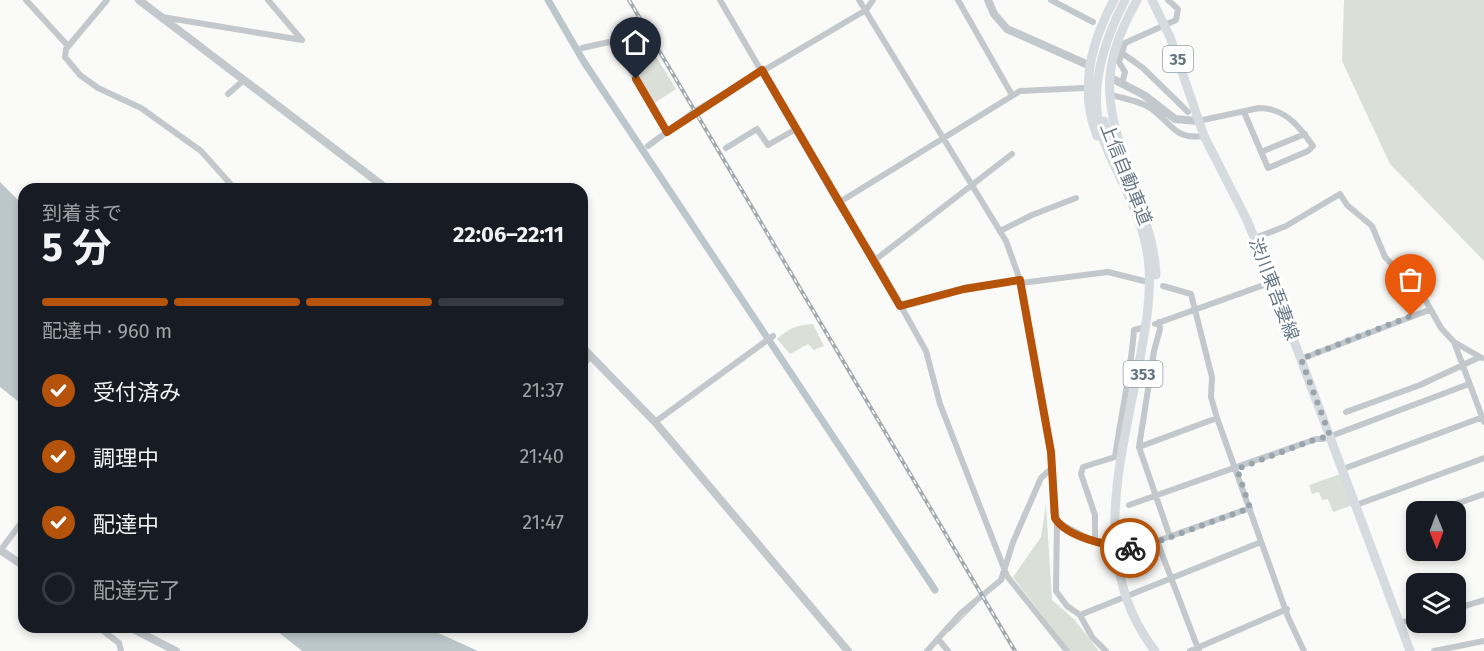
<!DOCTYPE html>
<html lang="ja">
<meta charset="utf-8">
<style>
:root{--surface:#171b24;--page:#242831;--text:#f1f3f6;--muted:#9ea1a6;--line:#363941;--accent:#b45309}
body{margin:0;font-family:"Fira Sans","Noto Sans JP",sans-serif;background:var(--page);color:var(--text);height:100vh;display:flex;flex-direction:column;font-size:22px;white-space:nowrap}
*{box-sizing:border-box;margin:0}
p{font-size:20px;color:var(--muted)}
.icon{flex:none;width:33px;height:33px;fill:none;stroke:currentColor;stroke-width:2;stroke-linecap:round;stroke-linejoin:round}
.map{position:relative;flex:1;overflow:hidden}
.sheet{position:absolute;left:18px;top:183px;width:570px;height:450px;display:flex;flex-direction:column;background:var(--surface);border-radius:18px;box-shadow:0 3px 9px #0003}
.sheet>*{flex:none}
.needle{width:39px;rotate:179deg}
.fabs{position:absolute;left:1406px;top:501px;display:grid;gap:12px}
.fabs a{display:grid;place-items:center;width:60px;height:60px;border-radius:12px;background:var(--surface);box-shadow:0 3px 9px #0003;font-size:30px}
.pin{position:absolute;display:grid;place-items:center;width:51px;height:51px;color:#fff;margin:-62px -26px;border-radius:50% 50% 50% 0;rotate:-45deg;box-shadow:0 0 6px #0007}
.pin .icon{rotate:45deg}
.courier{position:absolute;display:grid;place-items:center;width:60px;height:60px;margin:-30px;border:4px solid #b45309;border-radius:50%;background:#fff;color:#222;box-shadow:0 2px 8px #0007}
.headline em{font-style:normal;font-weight:700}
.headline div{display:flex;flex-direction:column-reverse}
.headline{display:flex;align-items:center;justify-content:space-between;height:102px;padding:0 24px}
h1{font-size:39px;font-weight:700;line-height:45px}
.bar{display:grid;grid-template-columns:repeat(4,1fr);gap:9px 6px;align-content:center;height:72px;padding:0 24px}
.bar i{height:8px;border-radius:4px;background:var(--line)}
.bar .on{background:var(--accent)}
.bar p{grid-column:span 4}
ol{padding:0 24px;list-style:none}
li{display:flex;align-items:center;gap:18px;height:66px}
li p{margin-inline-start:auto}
li .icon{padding:6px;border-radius:50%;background:var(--accent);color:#fff;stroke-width:4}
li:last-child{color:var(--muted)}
li i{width:33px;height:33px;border:3px solid var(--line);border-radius:50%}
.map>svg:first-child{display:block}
</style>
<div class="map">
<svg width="1484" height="651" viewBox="0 0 1484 651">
<rect width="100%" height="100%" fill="#fafaf8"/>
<!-- green -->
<path fill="#dadfd7" d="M1344,0H1484V261L1390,164L1342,61Z
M652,50L676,89L653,104L629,63Z
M813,324L824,346L814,350L808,344L790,354L777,339C789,328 797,325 813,324Z
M1341,474L1353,505L1333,512L1328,499L1322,500L1319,492L1312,494L1309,485Z
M1046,504L1052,600L1074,619L1099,651H1070L1013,577L1041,537Z"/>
<!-- water -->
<path fill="#bbc7cb" d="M0,182L24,206V406L0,387Z
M272,627H425L478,651H302Z"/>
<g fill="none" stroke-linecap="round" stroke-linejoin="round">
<!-- stream -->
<path stroke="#bbc7cb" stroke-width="1.5" d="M949,631L976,604"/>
<!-- canal -->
<path stroke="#bbc7cb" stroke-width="7" d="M548,0L584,62L935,590"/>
<!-- minor -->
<path stroke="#c3c8cc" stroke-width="6" d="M26,0L68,46
M107,0L66,49L65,57L80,75L98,88L141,108L201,151L235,189
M720,0L838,203L873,256L926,351L940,404L1007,576L1067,651
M859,0L1006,241L1020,280L1051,452L1052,468L1041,478L1013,542L1001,580L961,613L927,651
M958,0L1012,95
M1051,0L1093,22
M162,17L302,40L268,0
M582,48L609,42L615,44L667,132
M1122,53L1143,68L1188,112
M1122,84L1125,72L1119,62L1125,43L1176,20L1178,9L1168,0
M228,94L244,80
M1112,95C1125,99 1141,101 1152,109C1173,125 1175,140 1204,136
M1198,121L1259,108C1285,108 1299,126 1313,146L1308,151L1268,168L1244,112
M648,146L695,111L866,10L873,0
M726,148L757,129L768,145L796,129
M1261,152L1305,134
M838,203L1020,91L1084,88
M1000,231L1032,215L1076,198
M1255,238L1286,226L1340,194L1347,205L1372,226L1385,257L1426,301L1441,328L1454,342L1484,422
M875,260L1012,154
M1021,283L1108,272L1148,282
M1163,286L1191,294L1212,377L1211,397L1217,418L1288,617L1304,651
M900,306L964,289L1020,280
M1159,322L1160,329L1154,351L1139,447L1217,418
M1155,324L1272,282
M1454,342L1482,358
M1301,359L1429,310
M582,366L591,356
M1346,412L1420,385L1480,357
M655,422L773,336
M1139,447L1170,537
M1052,468L1053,512L1057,522L1095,542L1110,545L1131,548L1157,541L1250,508
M1343,469L1483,417
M1129,505L1316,439H1323L1469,384
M1356,505L1484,458
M1433,512L1484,494
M1057,522L1056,591L1067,606L1080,615L1092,637L1106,651
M1157,541L1199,651
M1095,542V515L1081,474L1083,467L1115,457C1121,415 1131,371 1134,330L1142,328
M0,551L24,519
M1455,609L1484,600
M1080,615L1261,542
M1400,623L1416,618
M98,627L119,643L121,651
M938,639L948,651
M1190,651L1287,609
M1434,651L1484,641"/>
<!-- tertiary -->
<path stroke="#c3c8cc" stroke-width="8" d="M139,0L387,189
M988,0L994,14L1007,29L1086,64
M1113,79L1144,95L1175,119L1198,121
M582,347L655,422L848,651
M0,550L24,566
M129,627L176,651"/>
<!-- primary -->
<path stroke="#d6dbdf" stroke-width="9" d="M1152,0L1170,37L1204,136L1247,220L1272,282L1410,651"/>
<!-- trunk -->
<path stroke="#d6dbdf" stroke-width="9" d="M1125,0C1103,43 1085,97 1105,144C1122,185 1146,222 1149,267C1151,297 1146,325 1141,353C1123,454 1086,562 1155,651
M1104,121C1120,178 1153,212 1156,275
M1097,136C1079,90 1091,42 1114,0
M1126,163C1103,95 1102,64 1137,0"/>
<!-- rail casing -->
<g stroke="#a2aab0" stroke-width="4">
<path id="rail" d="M629,0L1015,651"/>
</g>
<!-- rail -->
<use href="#rail" stroke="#fff" stroke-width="1.5" stroke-dasharray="4.5" stroke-linecap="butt"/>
</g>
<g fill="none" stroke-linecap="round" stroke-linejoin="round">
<!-- done -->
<path stroke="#99a4ac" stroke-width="6" stroke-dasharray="0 10.8" d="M1130,548L1157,542L1250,508L1237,469L1316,439L1330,436L1301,359L1411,316"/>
<!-- route -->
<path stroke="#b45309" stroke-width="8" d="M636,79L667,132L762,70L900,306L964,289L1020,280L1051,452L1055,518C1066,537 1108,546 1130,548"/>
</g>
<g text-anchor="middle" stroke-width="6" stroke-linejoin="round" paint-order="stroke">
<!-- shield labels -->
<g fill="#fff" stroke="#939fa8" stroke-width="1.5">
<rect x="1163" y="46" width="30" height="26" rx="4.5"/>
<rect x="1123.5" y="361" width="39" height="26" rx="4.5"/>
</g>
<g font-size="16" font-weight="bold" fill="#657683">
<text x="1178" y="65">35</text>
<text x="1143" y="380">353</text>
</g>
<!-- street labels -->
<g font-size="18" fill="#657683" stroke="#fff">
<text transform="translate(1126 174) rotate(68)" y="6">上信自動車道</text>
<text transform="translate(1274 289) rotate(69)" y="6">渋川東吾妻線</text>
</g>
</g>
</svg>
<div class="fabs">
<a><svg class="needle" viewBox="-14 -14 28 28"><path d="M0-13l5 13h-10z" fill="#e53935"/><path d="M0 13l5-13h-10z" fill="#9ea1a6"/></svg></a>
<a><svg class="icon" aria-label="layers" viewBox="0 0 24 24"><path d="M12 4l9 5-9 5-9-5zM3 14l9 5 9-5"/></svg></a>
</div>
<div class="pin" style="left:1411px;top:316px;background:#ea580c"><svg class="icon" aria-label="bag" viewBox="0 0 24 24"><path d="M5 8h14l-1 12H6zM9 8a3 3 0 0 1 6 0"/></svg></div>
<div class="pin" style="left:636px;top:79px;background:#1f2937"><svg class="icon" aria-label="home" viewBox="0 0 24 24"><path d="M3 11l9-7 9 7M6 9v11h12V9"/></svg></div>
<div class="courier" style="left:1130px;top:548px"><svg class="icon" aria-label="bike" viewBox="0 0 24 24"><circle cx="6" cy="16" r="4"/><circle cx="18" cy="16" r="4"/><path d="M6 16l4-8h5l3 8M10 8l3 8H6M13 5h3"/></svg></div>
<section class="sheet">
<div class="headline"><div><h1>5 分</h1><p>到着まで</p></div><em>22:06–22:11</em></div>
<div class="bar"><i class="on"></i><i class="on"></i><i class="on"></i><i></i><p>配達中 · 960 m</p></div>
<ol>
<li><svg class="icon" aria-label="check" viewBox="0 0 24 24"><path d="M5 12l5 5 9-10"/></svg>受付済み<p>21:37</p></li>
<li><svg class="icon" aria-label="check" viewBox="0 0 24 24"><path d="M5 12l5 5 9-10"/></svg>調理中<p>21:40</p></li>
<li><svg class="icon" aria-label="check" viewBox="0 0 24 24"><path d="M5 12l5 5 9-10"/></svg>配達中<p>21:47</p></li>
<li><i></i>配達完了</li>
</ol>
</section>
</div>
